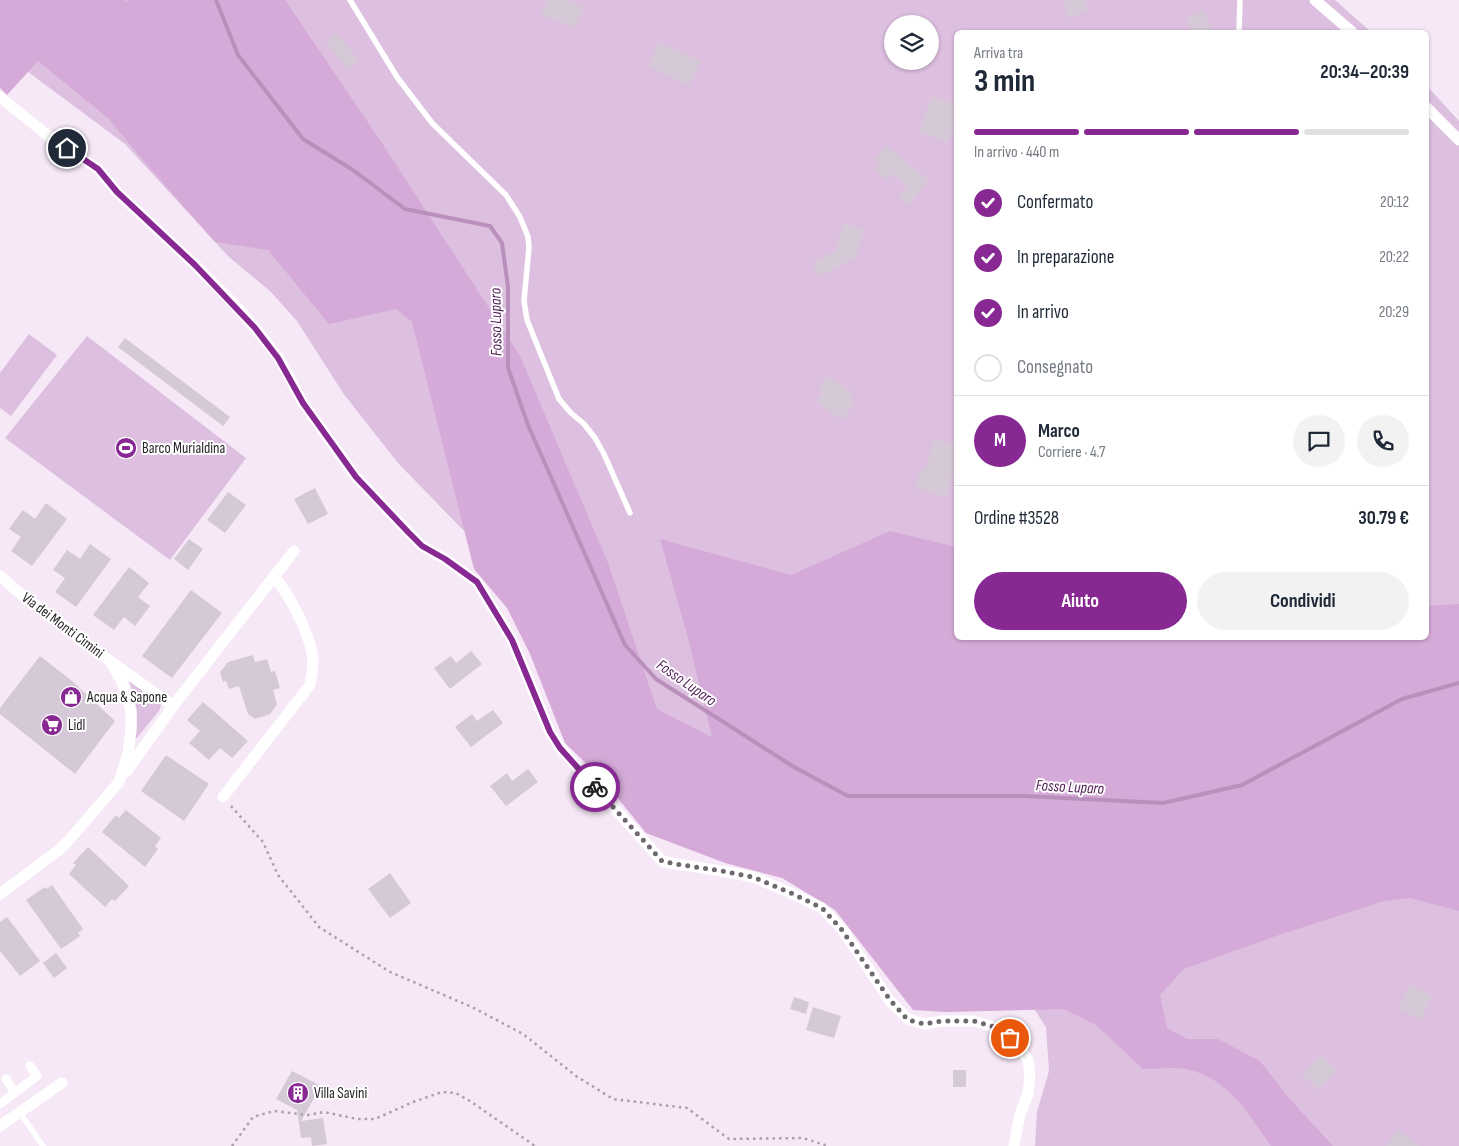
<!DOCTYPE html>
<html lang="it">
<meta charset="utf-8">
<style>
:root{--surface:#fff;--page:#f2f2f3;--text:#1f2937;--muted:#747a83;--line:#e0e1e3;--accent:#882892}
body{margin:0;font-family:"Sofia Sans Condensed",sans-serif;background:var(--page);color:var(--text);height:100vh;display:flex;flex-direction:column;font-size:19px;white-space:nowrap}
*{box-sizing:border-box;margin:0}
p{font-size:16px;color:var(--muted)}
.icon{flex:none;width:28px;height:28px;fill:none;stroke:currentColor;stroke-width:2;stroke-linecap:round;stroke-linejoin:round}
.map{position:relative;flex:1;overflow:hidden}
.panel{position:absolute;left:954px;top:30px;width:475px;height:610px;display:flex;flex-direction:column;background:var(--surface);border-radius:8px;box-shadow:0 1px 4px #0004}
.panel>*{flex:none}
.controls{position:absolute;left:884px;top:15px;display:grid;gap:10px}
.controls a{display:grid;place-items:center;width:55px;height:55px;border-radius:50%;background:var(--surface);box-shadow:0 1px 4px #0004;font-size:25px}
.pin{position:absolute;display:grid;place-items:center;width:42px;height:42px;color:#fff;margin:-21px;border:2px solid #fff;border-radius:50%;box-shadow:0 1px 5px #0007}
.courier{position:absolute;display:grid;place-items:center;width:50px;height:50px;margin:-25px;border:4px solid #882892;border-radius:50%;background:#fff;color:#222;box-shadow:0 1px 6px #0007}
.head em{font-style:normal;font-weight:700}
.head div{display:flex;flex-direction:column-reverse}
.head{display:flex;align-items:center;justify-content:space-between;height:85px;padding:0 20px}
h1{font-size:32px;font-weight:700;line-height:38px}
.bar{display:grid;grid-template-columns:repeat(4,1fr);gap:8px 5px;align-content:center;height:60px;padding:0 20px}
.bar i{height:6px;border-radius:4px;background:var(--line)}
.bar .selected{background:var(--accent)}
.bar p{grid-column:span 4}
.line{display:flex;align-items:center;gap:12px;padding:0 20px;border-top:1px solid var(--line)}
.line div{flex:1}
.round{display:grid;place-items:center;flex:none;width:52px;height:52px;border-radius:26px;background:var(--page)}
ol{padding:0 20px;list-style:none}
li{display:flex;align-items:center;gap:15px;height:55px}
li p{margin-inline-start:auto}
li .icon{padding:5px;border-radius:50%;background:var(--accent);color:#fff;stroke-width:4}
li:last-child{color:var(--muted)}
li i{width:28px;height:28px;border:2px solid var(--line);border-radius:50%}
.action{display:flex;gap:10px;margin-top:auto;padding:10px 20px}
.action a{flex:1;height:58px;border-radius:30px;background:var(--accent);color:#fff;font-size:20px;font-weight:700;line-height:58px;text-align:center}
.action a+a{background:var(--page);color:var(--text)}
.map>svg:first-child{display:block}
</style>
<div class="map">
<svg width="1459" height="1146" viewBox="0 0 1459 1146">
<rect width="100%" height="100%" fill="#f6e8f7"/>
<!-- green -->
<path fill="#ddbfe0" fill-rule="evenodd" d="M0,0H1335L1371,32H956V638H1426V85L1459,121V1146H1035L1037,1112L1049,1071L1046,1027L1027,998L778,845L498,566L398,463L343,393L297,321L270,291L229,257L125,144L12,60ZM892,24H930V61H892Z
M29,334L57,355L11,416L0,408V373Z
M87,336L246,458L170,560L5,438Z
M127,677L160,703L161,706L159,711L135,740C139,717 137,698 127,677Z"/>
<!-- forest -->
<path fill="#d5aad8" d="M0,0H124L127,2L128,0H285L384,146L520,356L608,563L657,709L712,737L687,634L660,539L791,575L890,531L956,547V638H1426V606L1459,604V911L1410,898L1384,901L1279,935L1184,969L1160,995L1167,1028L1187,1039H1218L1260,1061L1288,1097L1333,1146H1271C1248,1114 1229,1078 1186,1069C1173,1067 1157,1069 1143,1069L1096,1025L1063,1009L946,1012L913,1010L835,910L782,878L725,863L646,833L603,780L565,743L530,654L507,608L474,569L412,322L396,309L329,324L268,250L215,242L141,158L109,119L38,61L7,95L0,88Z"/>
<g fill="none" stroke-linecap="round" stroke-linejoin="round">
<!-- stream -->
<path stroke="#b98fbc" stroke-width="4" d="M216,0L238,55L303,139L353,170L405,209L490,226L502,243L508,287V368L528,425L625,645L656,679L794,767L848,796H1024L1163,803L1242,785L1402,699L1459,683"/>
</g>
<!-- building -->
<path fill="#d6c9d7" d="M547,0H566L584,7L575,28L541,15Z
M1071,0H1085L1089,10L1069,18L1063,3Z
M1203,10L1213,32H1192L1186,18Z
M336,33L359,60L348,69L325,41Z
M659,42L701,61L689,86L648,66Z
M932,96L956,105V120L948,143L919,132Z
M886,146L929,180L909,205L898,196L907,186L892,174L887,180L875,170L880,164L874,160Z
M844,223L864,230L856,257L820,277L812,263L835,251Z
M125,338L230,417L223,426L118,347Z
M827,376L853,393L850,398L855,402L843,420L816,402L823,391L819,388Z
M934,439L956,445V472H953L946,497L915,488L920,470L925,471Z
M315,488L328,514L308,524L294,499Z
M228,492L246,505L225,533L207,520Z
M46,503L67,519L32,566L11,551L21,537L9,529L23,510L35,519Z
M189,539L203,549L188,570L174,559Z
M90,544L111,559L76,607L55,592L65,578L53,570L67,550L80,559Z
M129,567L149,583L138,597L150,606L135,626L124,617L114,630L93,615Z
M191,590L222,613L172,678L142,656Z
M471,651L482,664L450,689L434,668L451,656L456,663Z
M253,655L255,662L267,659L271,672L275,671L280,688L273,690L277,705L270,714L255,719L248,714L239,686L229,689L226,681L223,682L220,672L228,662Z
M40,656L72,681L115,721L75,774L0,714V708Z
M203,702L248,741L232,758L220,748L209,760L189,743L200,731L187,720Z
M493,710L503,723L471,747L455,727L472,714L477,721Z
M166,755L209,784L184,821L141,791Z
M528,769L538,782L506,806L490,786L507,773L512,781Z
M126,810L161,838L155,846L158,849L145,867L102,832L116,815L119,818Z
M88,847L129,886L115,901L112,899L105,907L69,874L76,865L73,863Z
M390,873L411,903L390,918L368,889Z
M52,885L83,929L78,933L80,936L61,949L26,900L45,887L47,889Z
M7,917L40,961L20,976L0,951V922Z
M56,953L67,968L54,978L43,963Z
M1410,985L1432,996L1421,1020L1398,1009Z
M794,997L809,1002L806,1014L790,1009Z
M813,1007L841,1016L834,1038L806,1030Z
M1320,1055L1337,1070L1319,1090L1302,1075Z
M953,1070H966V1087H953Z
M292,1071L321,1086L301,1121L323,1118L327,1144L312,1146L311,1137L301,1138L297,1110L276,1099Z
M1398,1130L1419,1146H1386Z"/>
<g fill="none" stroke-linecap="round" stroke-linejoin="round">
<!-- path -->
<path stroke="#aa9fab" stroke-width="2.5" stroke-dasharray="2.5 4" stroke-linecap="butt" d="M231,806L263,842L278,875L319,927L390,972L472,1007L523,1034L576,1076L613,1099L687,1108L729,1139L803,1138L828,1146
M232,1146L253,1117L274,1111L308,1115L324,1112L357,1119H375L413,1102L442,1092L456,1093L470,1101L535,1146"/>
<!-- service -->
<path stroke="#fff" stroke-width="5.5" d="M350,0L397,77L432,123L506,195L520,217L528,237L529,247L524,301L527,320L559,399L571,413L584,424L595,438L604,454L630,513
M1239,32L1240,0
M20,1113L43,1146"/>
<!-- pedestrian -->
<path stroke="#fff" stroke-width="9" d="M6,1079L15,1093
M0,1104L37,1076L30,1066"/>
<!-- minor -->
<path stroke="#fff" stroke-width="11" d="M1315,0L1352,32
M0,97L51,138L98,169L117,192L195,265L233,303L255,328L279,358L303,403L356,477L422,546L445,559L477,582L512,640L550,732L560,748L662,861L676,864L722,871L753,877L791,893L822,908L842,929L890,1001L908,1019L924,1024L942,1021H974L1001,1029L1019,1047L1028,1060L1030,1076L1028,1094L1020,1114L1014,1146
M1426,107L1459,140
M0,576L22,595L110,661L121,680L127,695L131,711V731L128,753L119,782L69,840L59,850L0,894
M113,663L173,706
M126,772L173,706L294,551
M223,797L310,685C311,678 313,669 313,662C312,637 290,595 274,577
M0,1126L62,1083"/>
</g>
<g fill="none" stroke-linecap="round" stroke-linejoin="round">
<!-- done -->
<path stroke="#706870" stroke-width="5" stroke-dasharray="0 9" d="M595,787L662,861L676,864L722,871L753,877L791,893L822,908L842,930L890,1000L908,1020L924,1024L942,1021H974L1001,1029L1010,1038"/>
<!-- route -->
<path stroke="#882892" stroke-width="6" d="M67,148L98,169L117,192L195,265L255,328L278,358L303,403L356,477L408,532L422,546L445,559L477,582L512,640L550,732L560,748L595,787"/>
</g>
<!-- icons -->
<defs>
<g id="stadium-disc" transform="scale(1.125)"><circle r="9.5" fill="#882892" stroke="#fff"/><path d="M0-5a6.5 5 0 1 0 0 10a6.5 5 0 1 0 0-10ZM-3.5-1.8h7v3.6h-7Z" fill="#fff"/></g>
<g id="shop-disc" transform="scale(1.125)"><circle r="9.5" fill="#882892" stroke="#fff"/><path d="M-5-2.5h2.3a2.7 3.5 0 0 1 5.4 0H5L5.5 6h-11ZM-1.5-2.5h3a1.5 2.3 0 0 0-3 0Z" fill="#fff"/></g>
<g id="supermarket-disc" transform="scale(1.125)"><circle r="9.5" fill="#882892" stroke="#fff"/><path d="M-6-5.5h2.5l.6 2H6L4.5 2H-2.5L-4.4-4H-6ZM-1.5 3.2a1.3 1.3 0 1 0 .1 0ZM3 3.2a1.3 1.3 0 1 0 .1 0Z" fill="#fff"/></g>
<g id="building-disc" transform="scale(1.125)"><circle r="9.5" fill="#882892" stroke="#fff"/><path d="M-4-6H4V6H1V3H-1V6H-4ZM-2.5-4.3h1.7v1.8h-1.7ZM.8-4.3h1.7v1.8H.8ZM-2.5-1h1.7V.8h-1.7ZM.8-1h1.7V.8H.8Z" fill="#fff"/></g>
</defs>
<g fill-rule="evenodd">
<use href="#stadium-disc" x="126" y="448"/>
<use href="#shop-disc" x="71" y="697"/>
<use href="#supermarket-disc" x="52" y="725"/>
<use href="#building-disc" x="298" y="1093"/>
</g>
<g text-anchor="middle" stroke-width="4" stroke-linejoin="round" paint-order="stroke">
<!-- poi labels -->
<g font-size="15" fill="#282328" stroke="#fff" text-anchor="start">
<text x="142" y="453">Barco Murialdina</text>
<text x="87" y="702">Acqua &amp; Sapone</text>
<text x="68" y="730">Lidl</text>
<text x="314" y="1098">Villa Savini</text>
</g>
<!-- street labels -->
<g font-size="15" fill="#282328" stroke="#fff">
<text transform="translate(63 625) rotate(37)" y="5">Via dei Monti Cimini</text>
</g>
<!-- water labels -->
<g font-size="16" font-style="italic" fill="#521f57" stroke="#fff">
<text transform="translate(495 322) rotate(-91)" y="6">Fosso Luparo</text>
<text transform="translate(687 682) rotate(35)" y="6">Fosso Luparo</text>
<text transform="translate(1070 786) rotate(3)" y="6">Fosso Luparo</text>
</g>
</g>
</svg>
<div class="controls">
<a><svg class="icon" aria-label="layers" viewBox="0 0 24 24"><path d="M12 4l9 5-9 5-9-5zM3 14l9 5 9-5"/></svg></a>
</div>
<div class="pin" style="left:1010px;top:1038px;background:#ea580c"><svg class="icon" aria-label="bag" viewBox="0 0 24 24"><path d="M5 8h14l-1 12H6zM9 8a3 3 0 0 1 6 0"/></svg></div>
<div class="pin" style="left:67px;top:148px;background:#1f2937"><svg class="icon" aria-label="home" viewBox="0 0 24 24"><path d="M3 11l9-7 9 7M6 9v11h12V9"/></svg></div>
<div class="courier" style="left:595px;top:787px"><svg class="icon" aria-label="bike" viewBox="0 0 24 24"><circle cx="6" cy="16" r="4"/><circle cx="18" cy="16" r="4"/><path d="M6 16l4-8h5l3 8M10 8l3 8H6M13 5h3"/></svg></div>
<section class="panel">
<div class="head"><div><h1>3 min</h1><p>Arriva tra</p></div><em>20:34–20:39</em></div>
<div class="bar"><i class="selected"></i><i class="selected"></i><i class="selected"></i><i></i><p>In arrivo · 440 m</p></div>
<ol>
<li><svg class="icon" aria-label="check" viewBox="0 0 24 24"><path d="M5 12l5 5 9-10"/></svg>Confermato<p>20:12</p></li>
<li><svg class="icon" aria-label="check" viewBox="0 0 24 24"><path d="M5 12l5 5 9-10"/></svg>In preparazione<p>20:22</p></li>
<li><svg class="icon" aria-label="check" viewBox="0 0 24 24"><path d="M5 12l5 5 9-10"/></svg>In arrivo<p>20:29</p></li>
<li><i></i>Consegnato</li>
</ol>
<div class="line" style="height:90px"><b class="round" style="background:var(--accent);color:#fff">M</b><div><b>Marco</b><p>Corriere · 4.7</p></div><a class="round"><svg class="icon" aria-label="chat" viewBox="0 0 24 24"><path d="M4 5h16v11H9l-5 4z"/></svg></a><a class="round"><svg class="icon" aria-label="phone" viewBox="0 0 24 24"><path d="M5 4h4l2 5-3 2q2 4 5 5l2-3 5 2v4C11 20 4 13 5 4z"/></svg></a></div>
<div class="line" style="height:65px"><div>Ordine #3528</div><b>30.79 €</b></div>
<div class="action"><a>Aiuto</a><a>Condividi</a></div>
</section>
</div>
